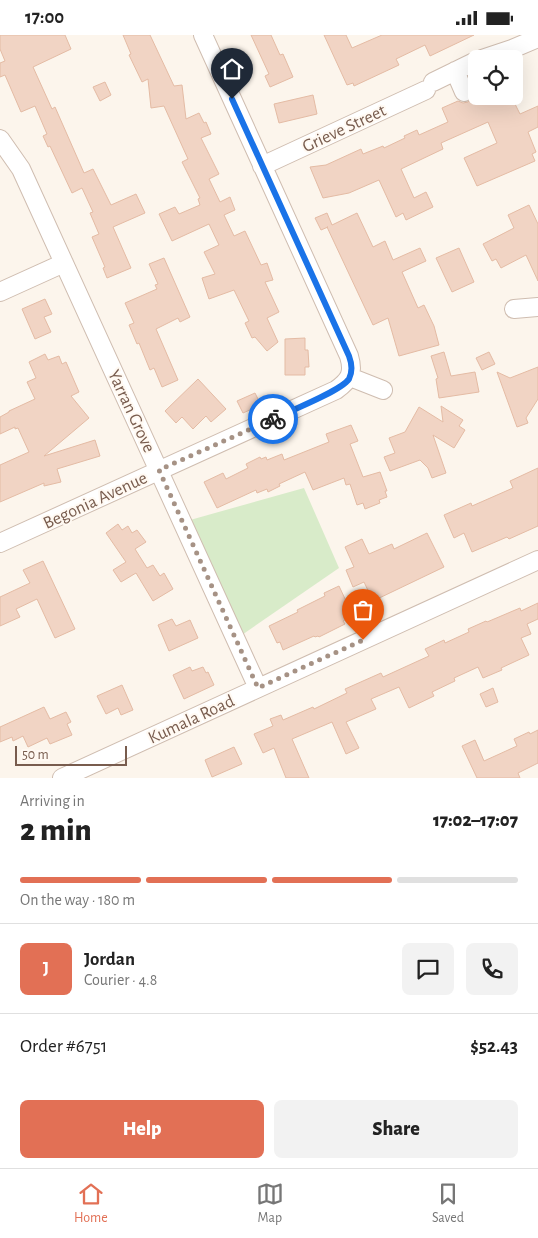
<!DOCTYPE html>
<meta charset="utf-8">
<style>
:root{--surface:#fff;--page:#f2f2f2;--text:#222;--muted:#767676;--line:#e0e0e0;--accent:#e27055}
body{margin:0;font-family:"Alegreya Sans",sans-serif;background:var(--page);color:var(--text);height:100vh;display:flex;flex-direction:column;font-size:19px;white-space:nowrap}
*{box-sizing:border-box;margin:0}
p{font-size:16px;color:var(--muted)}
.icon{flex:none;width:28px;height:28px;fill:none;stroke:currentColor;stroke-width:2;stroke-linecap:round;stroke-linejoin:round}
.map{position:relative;height:743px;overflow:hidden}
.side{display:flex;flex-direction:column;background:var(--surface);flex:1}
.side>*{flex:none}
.buttons{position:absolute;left:468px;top:15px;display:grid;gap:10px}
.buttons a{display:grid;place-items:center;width:55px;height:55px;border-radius:8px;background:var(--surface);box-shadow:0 5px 20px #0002;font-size:25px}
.scale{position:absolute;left:15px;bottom:12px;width:112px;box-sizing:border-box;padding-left:5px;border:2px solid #785c4e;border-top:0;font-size:14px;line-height:18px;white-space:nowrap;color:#785c4e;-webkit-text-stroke:4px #fff9f2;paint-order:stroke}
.pin{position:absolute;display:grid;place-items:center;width:42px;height:42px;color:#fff;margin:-51px -21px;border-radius:50% 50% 50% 0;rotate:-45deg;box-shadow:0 0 5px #0007}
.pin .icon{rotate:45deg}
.courier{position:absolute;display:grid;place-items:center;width:50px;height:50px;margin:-25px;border:4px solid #1a73e8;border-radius:50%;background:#fff;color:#222;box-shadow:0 1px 6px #0007}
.headline em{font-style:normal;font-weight:800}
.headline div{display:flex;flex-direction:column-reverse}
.headline{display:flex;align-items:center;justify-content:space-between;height:85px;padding:0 20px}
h1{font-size:32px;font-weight:800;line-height:38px}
.bar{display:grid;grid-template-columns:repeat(4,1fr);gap:8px 5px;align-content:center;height:60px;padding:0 20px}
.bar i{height:6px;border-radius:4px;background:var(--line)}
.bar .on{background:var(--accent)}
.bar p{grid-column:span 4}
.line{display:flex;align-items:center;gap:12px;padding:0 20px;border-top:1px solid var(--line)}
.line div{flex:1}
.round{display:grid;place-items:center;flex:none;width:52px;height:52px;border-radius:8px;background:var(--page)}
.primary-button{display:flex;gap:10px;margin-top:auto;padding:10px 20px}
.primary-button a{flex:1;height:58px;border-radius:8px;background:var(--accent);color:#fff;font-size:20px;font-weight:800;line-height:58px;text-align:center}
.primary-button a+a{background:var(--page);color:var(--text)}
.status{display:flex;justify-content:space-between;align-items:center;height:35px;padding:0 25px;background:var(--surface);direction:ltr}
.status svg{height:14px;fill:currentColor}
.dock{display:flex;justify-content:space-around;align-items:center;height:70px;border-top:1px solid var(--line);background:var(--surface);font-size:14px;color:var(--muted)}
.dock a{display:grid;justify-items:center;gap:2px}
.dock .on{color:var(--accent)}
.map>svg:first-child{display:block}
</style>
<div class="status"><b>17:00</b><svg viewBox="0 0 49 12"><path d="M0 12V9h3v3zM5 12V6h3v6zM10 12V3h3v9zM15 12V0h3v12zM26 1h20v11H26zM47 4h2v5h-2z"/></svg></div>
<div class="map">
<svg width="538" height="743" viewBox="0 0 538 743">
<rect width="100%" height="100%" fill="#fcf5ec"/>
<!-- green -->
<path fill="#d8ebc9" d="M304,453L339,533L236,604L183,487Z"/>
<!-- building -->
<path fill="#f1d4c4" stroke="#e4bba4" d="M0,0H65L71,14L33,32L52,74L55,72L84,138L93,134L111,170L136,159L145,178L113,192L131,233L107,243L103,233L105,232L92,202L99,199L90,178L93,177L82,153L72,158L50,111L48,112L43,101L47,99L35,71L21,77L5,40L0,42V28L5,26L0,14Z
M123,0H150L174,51L182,50L186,84L199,78L204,88L206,87L211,99L201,103L219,139L209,144L220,167L230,162L235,175L224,180L234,201L245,196L261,230L267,228L273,245L265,247L279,277L267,283L278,307L267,316L255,302L252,303L245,288L249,286L234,255L209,264L202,243L215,239L204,217L219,210L209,189L172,206L159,179L175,172L179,179L200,170L198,164L200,163L182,127L188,124L164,71L151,73L148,44L142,47L129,20L131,19Z
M251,0H271L280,20L283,19L293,42L270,52L265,41L269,39Z
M324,0H346L352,13L382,0H474L430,21L425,10L396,24L399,30L354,51L353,48L347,50Z
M105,47L111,60L100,66L93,52Z
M313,60L317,79L279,88L274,69Z
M473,61H511L520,79L538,71V92L528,97L536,117L532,119L535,126L477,151L464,123L497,108L488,87L441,108L443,114L401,134L414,163L426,157L433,172L406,185L403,178L396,182L379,145L349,158L323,163L310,132L326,130L361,114L363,119L383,111L384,113L405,103L404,101L417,95L419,100L448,87L442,73L458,66L463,68L468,67Z
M529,170L538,189V246L526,220L501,233L496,224L492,226L483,209L514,193L508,180Z
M327,178L332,190L357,178L373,212L385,206L393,225L420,213L426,226L402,237L418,273L424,270L434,291L439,310L399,321L388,283L373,290L327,192H328L321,195L315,183Z
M459,213L474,247L452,257L436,223Z
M164,223L190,282L180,287L178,283L156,294L178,345L162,352L154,333L150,335L139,308L137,309L129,290L134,288L125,268L157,254L155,250L158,249L149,229Z
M45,264L52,279L44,282L51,297L35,304L22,274Z
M305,303V315H308L309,332H305V340H285V304Z
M444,317L451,341L475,337L479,357L439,363L436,344L438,343L431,321Z
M489,317L495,329L482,335L476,323Z
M45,319L48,325L59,321L62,329L66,327L79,357L71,361L89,383L44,421L95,405L100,421L57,434L61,447L44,451V448L0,467V430L29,417L18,393L15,394V392L0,399V382L9,377V376L35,364L27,347L36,343L29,327Z
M538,332V364L526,383L528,388L517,392L497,337L510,343Z
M198,344L226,374L211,387L206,381L193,394L182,382L176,388L165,376Z
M255,358L261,370L243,378L237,366Z
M441,371L463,385L459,391L465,395L454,413L433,400L446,438L432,443L428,433L420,425L390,436L384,422L395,418L389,403L405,397L419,372L443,387Z
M351,390L358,406L350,409L363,442L380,437L387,456H385L387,462L379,465L380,468L365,474L363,468L357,470L350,449L346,450L344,443L313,455L305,437L279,449L280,451L268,457L267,454L257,458L256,455L217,473L204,447L223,438L226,444L248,433L246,429L260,422L261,424L266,422L267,425L282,419L284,425L329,407L326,399Z
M538,433V491L509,504L507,502L472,517L464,498L454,503L444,480L471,468L472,471L513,453L510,446Z
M118,489L122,495L128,491L132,498L137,495L146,507L135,514L147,533L153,530L160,541L164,538L173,554L153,566L136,538L121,547L113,535L126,527L106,498Z
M427,498L444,532L373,566L364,547L353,552L346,535L354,532L345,512L362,504L369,519L392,509L394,514Z
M43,526L75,594L55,603L37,564L16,574L20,582L0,591V562L30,548L23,535Z
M339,551L353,581L343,586L345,589L319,602L318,601L315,602L314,601L283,615L280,607L277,608L269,591L298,577L297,575L325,561L324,558Z
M538,568V584L527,589L531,599L521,603L529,620L501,633L502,635L483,643L478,632L454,643L455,646L432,657L434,661L409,673L399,652L371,664L376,674L346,687L359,713L346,719L332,687L292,704L309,743H286L274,713L263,718L254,699L273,691L270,684L281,680L283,685L313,672L314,674L347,658L345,654L381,638L383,642L429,621L425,614L444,605L445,608L469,597L468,594L486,586L487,587L520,573L521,576Z
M172,584L176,591L190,585L198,603L169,616L158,590Z
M190,632L192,636L203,632L206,638L208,637L214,650L184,664L173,640Z
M122,650L133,675L121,680L118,673L106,679L97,661Z
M493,653L498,667L486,672L480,659Z
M44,672L50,684L66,677L71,687L67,689L72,700L50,709L47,703L28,712L23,701L13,706L12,702L0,707V692Z
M538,695V728L518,738L520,743H477L462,711L475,705L484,726L517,711L514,704L529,697L530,699Z
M234,712L242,729L212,742L205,725Z"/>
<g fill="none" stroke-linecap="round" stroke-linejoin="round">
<!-- minor casing -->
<g stroke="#cfbdb0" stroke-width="20">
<path id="minor" d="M482,24L512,14L538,3
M455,36L464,57
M433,47L476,26
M0,104L21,134L258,653
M262,131L426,55
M0,257L64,228
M514,274L538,272
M350,342L383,355
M0,508L336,355C350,345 354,338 349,321L203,0
M62,743L538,525"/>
</g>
<!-- minor -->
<use href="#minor" stroke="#fff" stroke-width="18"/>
</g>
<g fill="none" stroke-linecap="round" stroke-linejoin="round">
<!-- done -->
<path stroke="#a69285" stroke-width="5" stroke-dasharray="0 9" d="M273,384L159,435L258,653L363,605"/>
<!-- route -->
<path stroke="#1a73e8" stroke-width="6" d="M232,64L349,321C352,329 353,336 349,344C341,356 288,377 273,384"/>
</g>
<g text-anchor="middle" stroke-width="4" stroke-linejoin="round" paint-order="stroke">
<!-- street labels -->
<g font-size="18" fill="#785c4e" stroke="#fff9f2">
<text transform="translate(344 93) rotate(-25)" y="6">Grieve Street</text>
<text transform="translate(132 376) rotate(65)" y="6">Yarran Grove</text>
<text transform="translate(95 465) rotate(-25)" y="6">Begonia Avenue</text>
<text transform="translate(191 684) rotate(-25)" y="6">Kumala Road</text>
</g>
</g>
</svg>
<div class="buttons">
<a><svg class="icon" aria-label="locate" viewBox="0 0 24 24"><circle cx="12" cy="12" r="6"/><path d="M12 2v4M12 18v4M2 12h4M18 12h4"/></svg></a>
</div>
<div class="scale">50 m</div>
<div class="pin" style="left:363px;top:605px;background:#ea580c"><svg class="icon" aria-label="bag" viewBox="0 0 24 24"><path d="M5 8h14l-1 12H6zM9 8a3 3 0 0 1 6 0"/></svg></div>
<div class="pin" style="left:232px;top:64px;background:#1f2937"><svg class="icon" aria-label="home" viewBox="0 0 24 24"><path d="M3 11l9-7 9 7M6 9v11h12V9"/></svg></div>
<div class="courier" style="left:273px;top:384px"><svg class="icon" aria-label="bike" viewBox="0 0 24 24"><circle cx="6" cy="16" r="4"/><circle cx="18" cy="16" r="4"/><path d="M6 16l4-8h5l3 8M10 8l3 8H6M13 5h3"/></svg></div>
</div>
<section class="side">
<div class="headline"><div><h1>2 min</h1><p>Arriving in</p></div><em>17:02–17:07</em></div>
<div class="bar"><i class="on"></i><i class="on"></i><i class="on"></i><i></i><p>On the way · 180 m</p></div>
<div class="line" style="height:90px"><b class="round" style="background:var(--accent);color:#fff">J</b><div><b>Jordan</b><p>Courier · 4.8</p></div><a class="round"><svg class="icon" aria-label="chat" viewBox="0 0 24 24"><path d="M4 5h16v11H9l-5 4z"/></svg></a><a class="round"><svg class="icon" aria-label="phone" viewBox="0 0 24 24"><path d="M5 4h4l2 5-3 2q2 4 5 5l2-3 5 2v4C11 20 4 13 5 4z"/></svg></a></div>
<div class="line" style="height:65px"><div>Order #6751</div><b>$52.43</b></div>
<div class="primary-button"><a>Help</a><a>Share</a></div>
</section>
<nav class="dock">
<a class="on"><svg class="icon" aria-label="home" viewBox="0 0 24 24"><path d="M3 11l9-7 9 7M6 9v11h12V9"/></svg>Home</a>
<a><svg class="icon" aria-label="map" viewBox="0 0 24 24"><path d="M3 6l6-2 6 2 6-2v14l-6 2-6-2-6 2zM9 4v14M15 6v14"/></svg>Map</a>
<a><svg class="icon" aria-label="saved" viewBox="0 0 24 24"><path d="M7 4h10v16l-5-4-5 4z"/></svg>Saved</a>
</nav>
